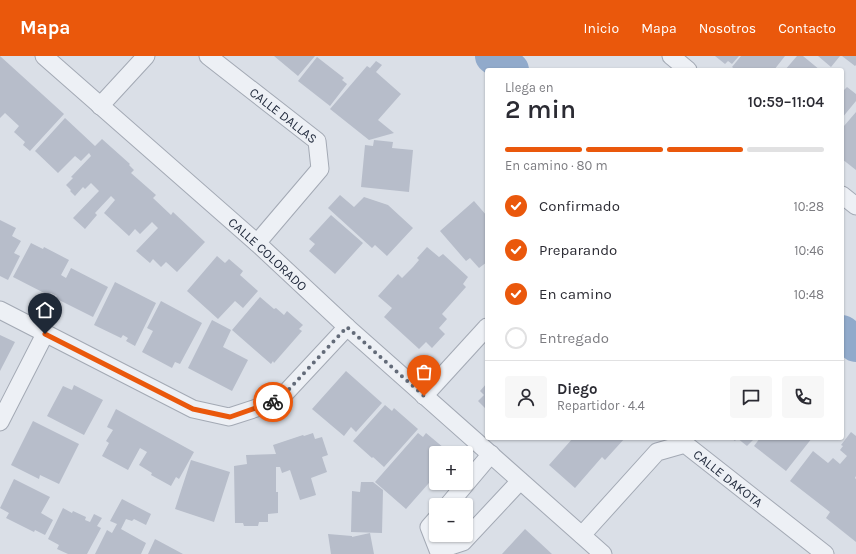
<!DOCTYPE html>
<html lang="es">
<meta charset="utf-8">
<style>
:root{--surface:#fff;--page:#f7f7f7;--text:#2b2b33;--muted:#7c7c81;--line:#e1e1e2;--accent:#ea580c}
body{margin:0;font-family:Karla,sans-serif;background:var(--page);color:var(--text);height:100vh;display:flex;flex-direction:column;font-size:15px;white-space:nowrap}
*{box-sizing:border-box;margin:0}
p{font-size:13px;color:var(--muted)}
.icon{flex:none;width:22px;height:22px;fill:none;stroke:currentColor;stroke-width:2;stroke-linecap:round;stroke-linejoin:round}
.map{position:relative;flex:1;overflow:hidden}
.panel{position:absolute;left:485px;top:12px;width:359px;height:372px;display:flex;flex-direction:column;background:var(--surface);border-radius:4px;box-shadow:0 1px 3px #0004}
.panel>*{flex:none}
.controls{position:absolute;left:429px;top:390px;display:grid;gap:8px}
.controls a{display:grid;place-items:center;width:44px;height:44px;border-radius:4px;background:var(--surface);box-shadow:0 1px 3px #0004;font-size:20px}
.pin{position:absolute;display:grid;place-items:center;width:34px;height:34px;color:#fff;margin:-41px -17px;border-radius:50% 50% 50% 0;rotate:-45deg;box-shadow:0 0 4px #0007}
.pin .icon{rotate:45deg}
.courier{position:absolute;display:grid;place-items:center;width:40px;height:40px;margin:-20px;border:3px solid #ea580c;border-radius:50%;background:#fff;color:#222;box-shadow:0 1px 5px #0007}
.summary em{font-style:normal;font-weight:600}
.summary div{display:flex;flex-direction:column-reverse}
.summary{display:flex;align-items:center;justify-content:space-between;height:68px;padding:0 20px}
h1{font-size:26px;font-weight:600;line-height:30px}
.bar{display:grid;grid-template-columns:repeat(4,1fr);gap:6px 4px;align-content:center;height:48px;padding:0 20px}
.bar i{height:5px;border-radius:3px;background:var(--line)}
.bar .active{background:var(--accent)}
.bar p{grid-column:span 4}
.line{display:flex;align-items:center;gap:10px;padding:0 20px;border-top:1px solid var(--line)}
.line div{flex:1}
.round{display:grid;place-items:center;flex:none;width:42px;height:42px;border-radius:4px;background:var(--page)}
ol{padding:0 20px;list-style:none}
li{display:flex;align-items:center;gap:12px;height:44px}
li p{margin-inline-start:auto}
li .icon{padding:4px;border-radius:50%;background:var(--accent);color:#fff;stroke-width:4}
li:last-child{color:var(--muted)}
li i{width:22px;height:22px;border:2px solid var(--line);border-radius:50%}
header{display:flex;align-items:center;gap:24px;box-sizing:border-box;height:56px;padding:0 20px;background:var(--accent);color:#fff}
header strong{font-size:19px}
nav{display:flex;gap:22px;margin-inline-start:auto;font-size:14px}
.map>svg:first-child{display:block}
</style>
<header>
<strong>Mapa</strong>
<nav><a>Inicio</a><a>Mapa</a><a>Nosotros</a><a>Contacto</a></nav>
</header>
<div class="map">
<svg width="856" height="498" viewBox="0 0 856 498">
<rect width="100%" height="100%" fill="#dadfe7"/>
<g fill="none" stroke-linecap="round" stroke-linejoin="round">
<!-- river -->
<path stroke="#91aacb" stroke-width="36" d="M493,0L511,14
M842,277L856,288"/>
</g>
<!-- building -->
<path fill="#b7bdca" d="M0,0L64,58L30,95L23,89L25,86L14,76L19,70L5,57L0,62Z
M274,0H315L298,20Z
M715,0H739L732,8L728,5L725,8Z
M741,0H785L774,14H736L732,11Z
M797,0H803L820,14H785Z
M818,0H840L831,11Z
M842,0H856V9L855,10Z
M317,1L344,22L342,24L347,28L330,50L298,25Z
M376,5L382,9L376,16L401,38L378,64L394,77L369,84L330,53L367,10L370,12Z
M847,31L856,38V45L842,62V36Z
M856,56V114L842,103V69L844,70Z
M65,62L95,90L102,83L130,108L129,109L134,114L131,117L156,139L153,142L171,159L173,156L205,186L177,216L166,206L161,211L153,203L150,207L136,195L158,172L152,166L140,178L135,173L129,180L104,157L115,144L111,140L95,157L97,159L85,173L73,162L99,135L91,127L85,133L83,131L75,140L70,135L71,134L66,129L73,122L71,121L91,100L89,97L81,105L75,100L58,117L35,95Z
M374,84L393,86L392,92L413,94L409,136L361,131L365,89L373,90Z
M340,139L354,151L364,141L388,149L413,172L387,200L375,189L372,192L328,152Z
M474,145L487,160V192L486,194L487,195V206L479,212L470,202L466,205L440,175Z
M331,159L363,187L335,218L309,195L315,188L309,183Z
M0,164L16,172L12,180L21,185L14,197L20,200L8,224L0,220Z
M31,187L43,193L44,191L69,204L61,219L66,222L71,212L108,231L93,261L55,242L57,240L51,237L50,240L13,221Z
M427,191L439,201L443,198L468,221L463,228L466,231L442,258L447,263L439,272L445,278L432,292L426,286L419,293L384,261L392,252L378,240L398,218L402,222L413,211L419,204L417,202Z
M217,200L225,207L229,203L243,215L240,219L258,235L243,252L235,245L218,263L187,235Z
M115,226L156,247L135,290L126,285L128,282L123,279L121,282L94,269Z
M260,241L274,253L276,252L284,259L287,255L303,269L299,273L302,275L274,307L273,305L271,308L232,274Z
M161,245L202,267L180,308L175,306L172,312L142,296L153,275L147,272Z
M212,264L231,274L223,291L248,304L232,335L188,312Z
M0,279L15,286L0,315Z
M346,315L382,347L356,376L351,371L344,380L312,353Z
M487,327V354L478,345L484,339L480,335Z
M74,329L103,344L84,379L47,360L63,330L72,334Z
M385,349L392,355L394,352L418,373L384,411L373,401L372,402L353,385Z
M116,353L194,396L179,423L176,421L171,430L151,419L152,417L139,409L147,396L140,392L128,414L102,400L109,387L106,385L113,374L107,371Z
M33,365L79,388L59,428L40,419L39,423L11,409Z
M851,376L856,380V420L855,422L856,423V486L826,462L830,456L790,425L813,395L828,407L833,402L840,408L847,400L840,394L843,390L841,389Z
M313,377L315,383L322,381L328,399L322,401L327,416L311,422L316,439L300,444L290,414L282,417L280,411H276V436H278V457L268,458V466H259L258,470H244L243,467H235L234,410L247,408L246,399L276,398L273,389L303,379L304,380Z
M418,377L423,381L426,377L450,397H436V419L406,453L375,426Z
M573,382H625L605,404L602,401L575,432L549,409Z
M731,382H755L747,390L737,382L735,385Z
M760,382H812L786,415L754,390Z
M191,404L230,416L214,466L175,453Z
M14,423L50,441L41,457L53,464L45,479L35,474L34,476L6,462L9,457L0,452Z
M361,426H373L383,434L382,477L351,476L352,435L360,436Z
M122,443L151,458L146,469L134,463L132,465L126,463L121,473L146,487L141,498H95L107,474L112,477L117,468L110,465Z
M63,452L72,457L73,455L86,461L85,464L90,466L94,458L102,462L97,470L101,472L87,498H68L57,493L59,489L48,483Z
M525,473L552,498H502Z
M370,477L374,498H331L328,478L352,480V481Z
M155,483L183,498H148Z"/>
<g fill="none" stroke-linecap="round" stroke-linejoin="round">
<!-- street casing -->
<g stroke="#a3a9b4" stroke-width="19">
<g id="street">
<path id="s1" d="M44,0L257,187L347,271L603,498"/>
<path id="s2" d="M208,0L317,85L320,113L257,187"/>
<path d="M671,0L688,14"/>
<path d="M100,50L146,0"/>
<path d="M842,139L856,150"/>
<path d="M0,254L193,353L229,361L278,345L347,271"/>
<path d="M424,340L487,271"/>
<path d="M0,366L45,278"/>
<path d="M448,449L491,398"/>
<path d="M436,463L429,471L438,494L463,486L520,425"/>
<path id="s3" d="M582,479L657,396L685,388L825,498"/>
</g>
</g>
<!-- street -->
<use href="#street" stroke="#edf0f5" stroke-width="17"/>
</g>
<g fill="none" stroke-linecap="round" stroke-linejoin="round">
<!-- done -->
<path stroke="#636b79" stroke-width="4" stroke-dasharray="0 7.2" d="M273,346L278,345L347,271L424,340"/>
<!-- route -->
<path stroke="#ea580c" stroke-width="5" d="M45,278L193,353L230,361L273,346"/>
</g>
<g text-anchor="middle" stroke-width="4" stroke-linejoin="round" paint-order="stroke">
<!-- street labels -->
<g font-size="13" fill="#232c3e" stroke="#eaeef5">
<text dy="5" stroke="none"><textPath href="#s2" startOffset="96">CALLE DALLAS</textPath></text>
<text dy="5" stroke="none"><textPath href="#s1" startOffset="299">CALLE COLORADO</textPath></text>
<text dy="5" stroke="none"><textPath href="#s3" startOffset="196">CALLE DAKOTA</textPath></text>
</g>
</g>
</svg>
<div class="controls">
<a>+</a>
<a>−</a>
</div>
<div class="pin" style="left:424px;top:340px;background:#ea580c"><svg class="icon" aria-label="bag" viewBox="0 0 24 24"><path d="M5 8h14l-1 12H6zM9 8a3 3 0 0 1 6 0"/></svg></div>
<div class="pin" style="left:45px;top:278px;background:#1f2937"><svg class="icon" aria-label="home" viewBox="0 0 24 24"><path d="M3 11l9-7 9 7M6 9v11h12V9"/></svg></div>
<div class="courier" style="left:273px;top:346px"><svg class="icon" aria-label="bike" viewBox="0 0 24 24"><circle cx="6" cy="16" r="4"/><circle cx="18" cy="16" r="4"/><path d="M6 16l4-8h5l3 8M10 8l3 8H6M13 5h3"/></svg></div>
<section class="panel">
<div class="summary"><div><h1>2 min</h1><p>Llega en</p></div><em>10:59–11:04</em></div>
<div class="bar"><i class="active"></i><i class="active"></i><i class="active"></i><i></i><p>En camino · 80 m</p></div>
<ol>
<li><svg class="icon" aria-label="check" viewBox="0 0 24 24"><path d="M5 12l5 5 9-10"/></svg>Confirmado<p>10:28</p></li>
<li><svg class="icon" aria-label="check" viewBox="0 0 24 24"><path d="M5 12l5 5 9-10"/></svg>Preparando<p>10:46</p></li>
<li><svg class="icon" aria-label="check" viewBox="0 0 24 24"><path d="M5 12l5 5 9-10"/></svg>En camino<p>10:48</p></li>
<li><i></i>Entregado</li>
</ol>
<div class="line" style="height:72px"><a class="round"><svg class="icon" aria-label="person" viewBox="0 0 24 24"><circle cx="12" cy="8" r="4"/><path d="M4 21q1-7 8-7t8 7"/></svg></a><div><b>Diego</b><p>Repartidor · 4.4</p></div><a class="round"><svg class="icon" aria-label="chat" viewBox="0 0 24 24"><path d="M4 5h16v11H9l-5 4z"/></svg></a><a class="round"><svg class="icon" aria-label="phone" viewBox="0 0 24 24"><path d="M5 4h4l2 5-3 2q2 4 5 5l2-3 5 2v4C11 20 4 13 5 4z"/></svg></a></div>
</section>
</div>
